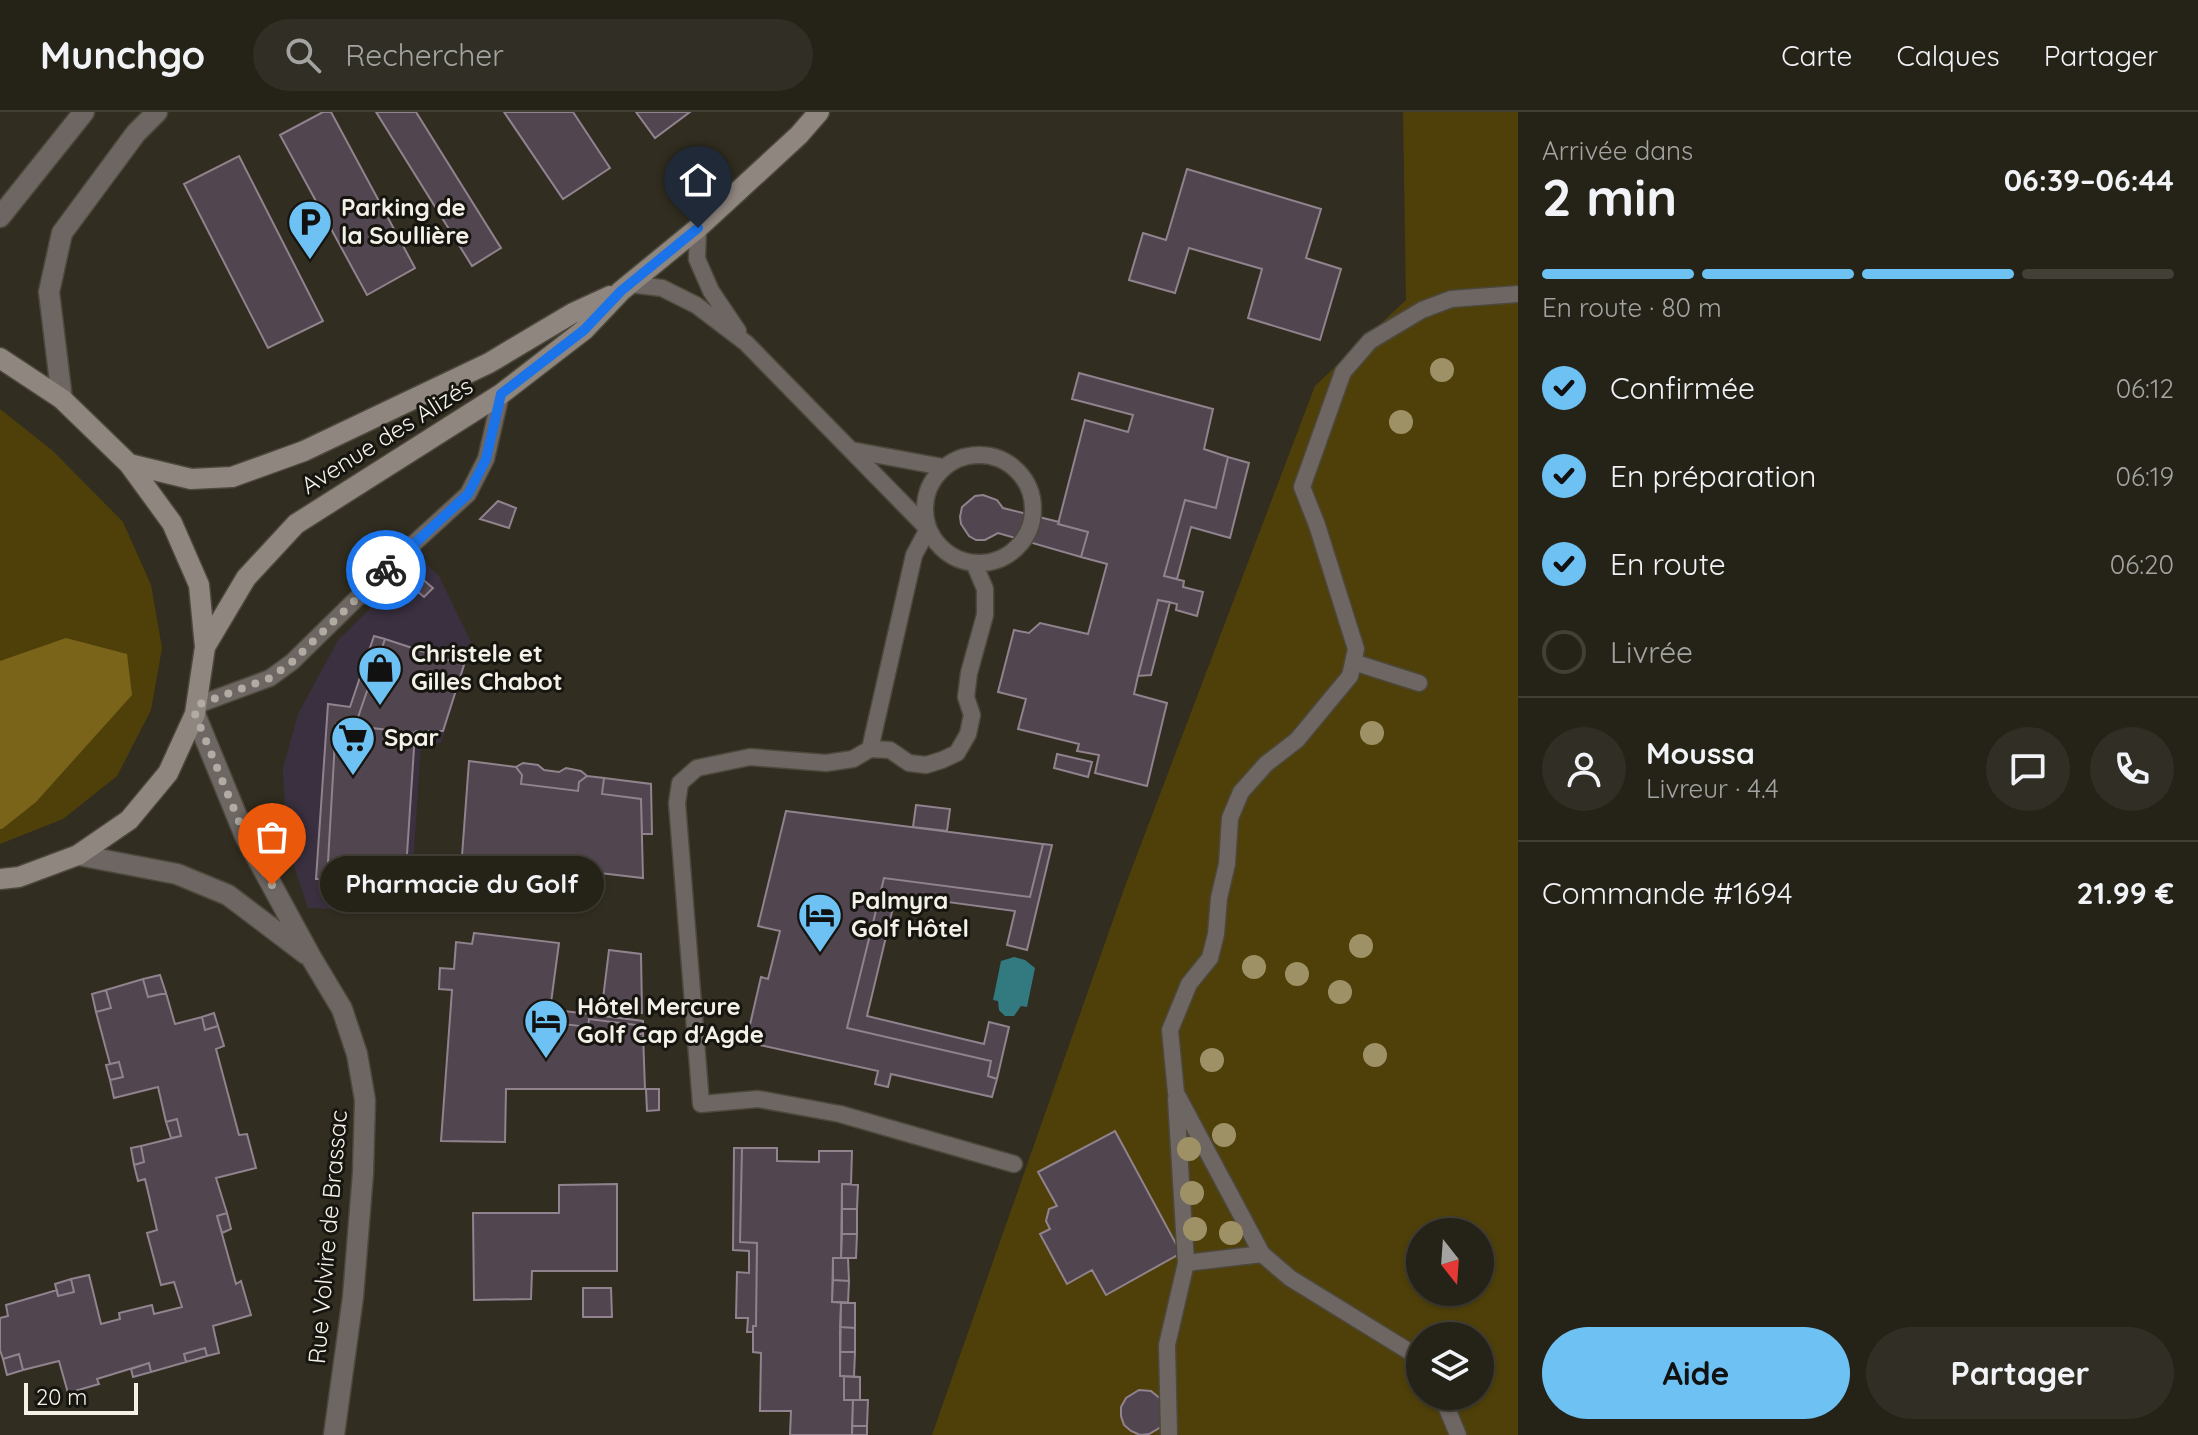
<!DOCTYPE html>
<html lang="fr">
<meta charset="utf-8">
<style>
:root{--surface:#252218;--page:#312f25;--text:#f1f3f6;--muted:#a3a4a2;--line:#423f37;--accent:#6ec2f3}
body{margin:0;font-family:Quicksand,sans-serif;background:var(--page);color:var(--text);height:100vh;display:flex;flex-direction:column;font-size:30px;white-space:nowrap}
*{box-sizing:border-box;margin:0}
p{font-size:26px;color:var(--muted)}
.icon{flex:none;width:44px;height:44px;fill:none;stroke:currentColor;stroke-width:2;stroke-linecap:round;stroke-linejoin:round}
.map{position:relative;flex:1;overflow:hidden}
.drawer{display:flex;flex-direction:column;background:var(--surface);width:680px}
.drawer>*{flex:none}
.needle{width:52px;rotate:163deg}
.fabs{position:absolute;left:1406px;top:1106px;display:grid;gap:16px}
.fabs a{display:grid;place-items:center;width:88px;height:88px;border-radius:50%;background:var(--surface);box-shadow:0 2px 6px #0004,0 0 0 2px var(--line);font-size:40px}
.scale{position:absolute;left:24px;bottom:20px;width:114px;box-sizing:border-box;padding-left:8px;border:4px solid #f4f1e9;border-top:0;font-size:22px;line-height:28px;white-space:nowrap;color:#f4f1e9;-webkit-text-stroke:6px #171510;paint-order:stroke}
.pin{position:absolute;display:grid;place-items:center;width:68px;height:68px;color:#fff;margin:-82px -34px;border-radius:50% 50% 50% 0;rotate:-45deg;box-shadow:0 0 8px #0007}
.pin .icon{rotate:45deg}
.courier{position:absolute;display:grid;place-items:center;width:80px;height:80px;margin:-40px;border:6px solid #1a73e8;border-radius:50%;background:#fff;color:#222;box-shadow:0 2px 10px #0007}
.bubble{position:absolute;height:56px;border-radius:28px;background:var(--surface);box-shadow:0 2px 6px #0004,0 0 0 2px var(--line);font-size:26px;font-weight:700;line-height:56px;text-align:center}
.summary em{font-style:normal;font-weight:700}
.summary div{display:flex;flex-direction:column-reverse}
.summary{display:flex;align-items:center;justify-content:space-between;height:136px;padding:0 24px}
h1{font-size:52px;font-weight:700;line-height:60px}
.bar{display:grid;grid-template-columns:repeat(4,1fr);gap:12px 8px;align-content:center;height:96px;padding:0 24px}
.bar i{height:10px;border-radius:6px;background:var(--line)}
.bar .active{background:var(--accent)}
.bar p{grid-column:span 4}
.line{display:flex;align-items:center;gap:20px;padding:0 24px;border-top:2px solid var(--line)}
.line div{flex:1}
.round{display:grid;place-items:center;flex:none;width:84px;height:84px;border-radius:42px;background:var(--page)}
ol{padding:0 24px;list-style:none}
li{display:flex;align-items:center;gap:24px;height:88px}
li p{margin-inline-start:auto}
li .icon{padding:8px;border-radius:50%;background:var(--accent);color:#111;stroke-width:4}
li:last-child{color:var(--muted)}
li i{width:44px;height:44px;border:4px solid var(--line);border-radius:50%}
.cta{display:flex;gap:16px;margin-top:auto;padding:16px 24px}
.cta a{flex:1;height:92px;border-radius:48px;background:var(--accent);color:#111;font-size:32px;font-weight:700;line-height:92px;text-align:center}
.cta a+a{background:var(--page);color:var(--text)}
header{display:flex;align-items:center;gap:48px;box-sizing:border-box;height:112px;padding:0 40px;background:var(--surface);border-bottom:2px solid var(--line)}
header strong{font-size:38px}
nav{display:flex;gap:44px;margin-inline-start:auto;font-size:28px}
.search{width:560px;height:72px;background:var(--page);display:flex;align-items:center;gap:20px;box-sizing:border-box;padding:0 28px;border-radius:44px;color:var(--muted);font-size:30px}
main{display:flex;flex:1;min-height:0}
.map>svg:first-child{display:block}
</style>
<header>
<strong>Munchgo</strong>
<div class="search"><svg class="icon" aria-label="search" viewBox="0 0 24 24"><circle cx="10" cy="10" r="6"/><path d="M15 15l6 6"/></svg>Rechercher</div>
<nav><a>Carte</a><a>Calques</a><a>Partager</a></nav>
</header>
<main>
<div class="map">
<svg width="1518" height="1323" viewBox="0 0 1518 1323">
<rect width="100%" height="100%" fill="#312d20"/>
<!-- commercial -->
<path fill="#3a3040" d="M421,447L439,464L472,532L441,631L421,632L410,800L308,796L286,730L283,656L298,602L338,528Z"/>
<!-- green -->
<path fill="#4f400a" fill-rule="evenodd" d="M1403,0H1518V1323H932L1124,777L1315,274L1406,188ZM1420,1120H1480V1180H1420ZM1420,1224H1480V1284H1420Z
M0,297L53,339L123,410L151,473L162,536L151,598L117,664L63,707L0,732Z"/>
<!-- forest -->
<path fill="#796419" d="M66,526L127,542L132,583L36,690L2,717H0V549Z"/>
<!-- water -->
<path fill="#337980" d="M1014,845L1025,848L1035,856L1027,895L1021,894L1014,904H1005L999,898L998,889L993,888L1001,849Z"/>
<!-- building -->
<path fill="#51454f" stroke="#90838e" stroke-width="2" d="M323,0H331L415,156L367,183L280,23Z
M376,0H416L501,136L472,154Z
M504,0H573L610,56L563,87Z
M636,0H690L655,26Z
M239,44L323,209L268,236L184,72Z
M1187,57L1321,97L1306,146L1341,157L1320,228L1248,206L1262,157L1189,136L1175,181L1129,168L1143,121L1166,128Z
M1079,261L1213,297L1204,337L1228,345L1216,396L1185,388L1164,464L1184,469L1183,475L1203,480L1197,504L1176,498L1177,492L1158,488L1138,564L1134,582L1167,591L1147,674L1095,661L1099,643L1077,639L1079,632L1018,617L1026,587L998,580L1014,518L1029,521L1040,511L1088,522L1107,452L1081,445L1088,420L1058,412L1085,308L1128,320L1133,303L1072,287Z
M1228,345L1249,351L1230,426L1191,415L1177,467L1164,464L1185,388L1216,396Z
M983,383L997,388L1003,396L1059,410L1058,412L1088,420L1081,445L998,421L985,428H976L969,424L961,412L960,405L962,395L975,384Z
M498,389L516,396L509,416L480,407Z
M420,465L433,476L424,485L411,474Z
M1158,488L1170,490L1151,563L1138,564Z
M374,524L385,527L355,614L336,612L327,767H316L328,592L350,595Z
M385,527L464,553L443,619H416L415,621L355,614Z
M336,612L415,621L405,773L327,767Z
M1057,642L1092,650L1088,665L1054,656Z
M469,649L516,655L522,663L521,672L578,679L579,670L587,664L604,666L602,682L641,687L643,766L600,761L599,772L548,765L550,754L533,753L532,764L480,757L481,746L462,744Z
M523,651L538,653L544,658L559,660L566,656L581,659L587,664L579,670L578,679L521,672L522,663L516,655Z
M604,666L651,672L652,722H642L641,687L602,682Z
M916,693L950,697L947,719L913,715Z
M786,699L1043,732L1030,785L884,766L847,916L991,949L988,964L997,967L992,985L891,962L888,975L875,972L878,959L746,930L761,865L768,867L780,819L758,814Z
M1043,732L1052,733L1027,838L1007,833L1015,799L896,783L867,904L984,932L989,910L1009,915L997,967L988,964L991,949L847,916L884,766L1030,785Z
M474,821L559,831L550,898H556L554,911L588,915L589,907L637,913L636,922H643L645,977H506L505,1030L441,1029L452,878L439,877L440,856L454,857L456,830L472,832Z
M609,838L641,842L642,901L602,895Z
M160,863L166,881L148,885L143,867Z
M143,867L148,885L166,881L175,912L202,905L205,918L218,914L224,934L216,937L239,1023L247,1022L256,1056L216,1066L227,1101L217,1104L236,1172L241,1169L251,1203L213,1214L219,1241L207,1244L205,1236L184,1242L186,1250L151,1260L149,1251L97,1267L99,1272L68,1281L59,1249L23,1258L19,1242L3,1247L0,1238V1206L8,1204L6,1193L57,1178L58,1184L74,1180L71,1167L89,1163L101,1212L120,1207L119,1201L152,1193L154,1202L182,1195L174,1170L161,1173L147,1121L157,1118L145,1067L138,1069L134,1053L144,1050L141,1034L181,1024L177,1007L166,1010L158,975L114,986L110,968L123,965L119,950L110,952L96,900L111,896L106,878Z
M106,878L111,896L96,900L92,882Z
M556,898L643,909V922H636L637,913L589,907L588,915L554,911Z
M214,901L218,914L205,918L202,905Z
M119,950L123,965L110,968L106,953Z
M646,977H659V998L647,999Z
M177,1007L181,1024L171,1026L166,1010Z
M1115,1019L1181,1141L1106,1183L1092,1158L1067,1172L1040,1122L1050,1117L1046,1109L1049,1097L1057,1094L1038,1060Z
M141,1034L144,1050L134,1053L131,1036Z
M734,1036H742L740,1130L757,1131L756,1214H753V1220H747L748,1206H736L737,1160L749,1161V1139L733,1138Z
M742,1036H777V1049L819,1050V1039H852L851,1072H842L841,1146H833L832,1190H841L840,1264H844V1288H853L852,1323H790L791,1299H760L761,1241L753,1240V1214H756L757,1131L740,1130Z
M617,1072V1159H532L531,1187L474,1188L473,1101H559V1073Z
M842,1072L858,1073L857,1097H842Z
M842,1097H857V1122H842Z
M227,1101L231,1117L222,1121L217,1104Z
M842,1122H857L856,1146H841Z
M833,1146H848L849,1169L833,1168Z
M71,1167L74,1180L58,1184L55,1172Z
M833,1168L849,1169L848,1191L832,1190Z
M583,1176H611L612,1205H583Z
M841,1190L855,1191V1216L840,1215Z
M840,1215L855,1216V1240H840Z
M205,1236L207,1244L186,1250L184,1242Z
M840,1240H855L854,1265L840,1264Z
M19,1242L23,1258L7,1263L3,1247Z
M149,1251L151,1260L133,1265L131,1257Z
M844,1264L860,1265V1288H844Z
M1139,1278L1151,1279L1162,1288L1161,1315L1149,1322L1140,1323L1131,1319L1124,1313L1121,1304V1295L1126,1286Z
M853,1288H868L867,1314H852Z
M852,1314H867V1323H852Z"/>
<g fill="none" stroke-linecap="round" stroke-linejoin="round">
<!-- lane casing -->
<g stroke="#4c483c" stroke-width="19">
<path id="lane" d="M698,116L697,147L711,179L738,219
M629,172L662,176L696,193L746,231L928,417L914,443L870,637L890,638L909,651L926,653L942,648L957,641L968,622L972,603L966,585L969,561L985,503V477L974,451
M851,338L943,355
M925 397a54 54 0 1 1 108 0a54 54 0 1 1-108 0Z
M1353,550L1419,571
M197,593L270,566L292,550L399,445L468,382L486,347L501,282
M870,637L853,647L826,651L750,645L697,656L680,671L677,691L701,992L758,987L840,1002L1014,1052
M1176,987L1186,1151
M1420,1251L1410,1240L1290,1166L1262,1142L1176,981L1170,918L1189,872L1210,846L1216,822L1219,786L1227,752L1230,706L1241,680L1266,652L1297,628L1350,564L1356,537L1317,413L1302,375L1343,260L1370,229L1422,198L1451,187L1518,182
M1442,1284L1458,1323
M1169,1323L1167,1233L1186,1151L1262,1142"/>
</g>
<!-- street casing -->
<g stroke="#4c483c" stroke-width="23">
<path id="street" d="M0,105L84,0
M62,287L49,180L62,121L136,21L157,0
M195,602L245,724L312,847L342,897L357,942L365,988L363,1061L353,1185L334,1323
M78,743L177,762L228,783L306,842"/>
</g>
<!-- secondary casing -->
<g stroke="#4c483c" stroke-width="23">
<path id="secondary" d="M0,246L62,287L129,352L172,411L199,473L205,535L195,602L168,661L129,708L78,743L19,765L0,767
M129,352L191,367L232,365L304,339L489,251L573,201L610,184
M205,535L246,466L296,412L501,282L584,218L621,179L698,116L799,23L819,0"/>
</g>
<!-- lane -->
<use href="#lane" stroke="#6d6662" stroke-width="16"/>
<!-- street -->
<use href="#street" stroke="#6d6662" stroke-width="20"/>
<!-- secondary -->
<use href="#secondary" stroke="#908680" stroke-width="20"/>
</g>
<!-- trees -->
<g fill="#9f9166">
<circle cx="1442" cy="258" r="12"/>
<circle cx="1401" cy="310" r="12"/>
<circle cx="1372" cy="621" r="12"/>
<circle cx="1361" cy="834" r="12"/>
<circle cx="1254" cy="855" r="12"/>
<circle cx="1297" cy="862" r="12"/>
<circle cx="1340" cy="880" r="12"/>
<circle cx="1375" cy="943" r="12"/>
<circle cx="1212" cy="948" r="12"/>
<circle cx="1224" cy="1023" r="12"/>
<circle cx="1189" cy="1037" r="12"/>
<circle cx="1192" cy="1081" r="12"/>
<circle cx="1195" cy="1117" r="12"/>
<circle cx="1231" cy="1121" r="12"/>
</g>
<g fill="none" stroke-linecap="round" stroke-linejoin="round">
<!-- done -->
<path stroke="#b0aca3" stroke-width="8" stroke-dasharray="0 14.4" d="M272,773L245,724L195,602L197,593L270,566L292,550L386,458"/>
<!-- route -->
<path stroke="#1a73e8" stroke-width="10" d="M386,458L468,382L486,347L501,282L584,218L621,179L698,116"/>
</g>
<!-- icons -->
<defs>
<g id="parking-pin" transform="scale(2.3)"><path d="M0 17L-7.5 6A9.5 9.5 0 1 1 7.5 6Z" fill="#6ec2f3" stroke="#171510"/><path d="M-3.5-5.5H1a3.5 3.5 0 0 1 0 7H-1V5.5H-3.5ZM-1-3.4V-.6H.8a1.4 1.4 0 0 0 0-2.8Z" fill="#111"/></g>
<g id="shop-pin" transform="scale(2.3)"><path d="M0 17L-7.5 6A9.5 9.5 0 1 1 7.5 6Z" fill="#6ec2f3" stroke="#171510"/><path d="M-5-2.5h2.3a2.7 3.5 0 0 1 5.4 0H5L5.5 6h-11ZM-1.5-2.5h3a1.5 2.3 0 0 0-3 0Z" fill="#111"/></g>
<g id="supermarket-pin" transform="scale(2.3)"><path d="M0 17L-7.5 6A9.5 9.5 0 1 1 7.5 6Z" fill="#6ec2f3" stroke="#171510"/><path d="M-6-5.5h2.5l.6 2H6L4.5 2H-2.5L-4.4-4H-6ZM-1.5 3.2a1.3 1.3 0 1 0 .1 0ZM3 3.2a1.3 1.3 0 1 0 .1 0Z" fill="#111"/></g>
<g id="hotel-pin" transform="scale(2.3)"><path d="M0 17L-7.5 6A9.5 9.5 0 1 1 7.5 6Z" fill="#6ec2f3" stroke="#171510"/><path d="M-6-4.5h1.5V1H6V5H4.5V3h-9V5H-6ZM-4 0a1.8 1.8 0 1 1 3.6 0ZM.5 0V-2.5h3Q6-2.5 6 0Z" fill="#111"/></g>
</defs>
<g fill-rule="evenodd">
<use href="#parking-pin" x="310" y="110"/>
<use href="#shop-pin" x="380" y="556"/>
<use href="#supermarket-pin" x="353" y="626"/>
<use href="#hotel-pin" x="820" y="803"/>
<use href="#hotel-pin" x="546" y="909"/>
</g>
<g text-anchor="middle" stroke-width="6" stroke-linejoin="round" paint-order="stroke">
<!-- poi labels -->
<g font-size="24" font-weight="bold" fill="#f4f1e9" stroke="#171510" text-anchor="start">
<text x="341" y="104">Parking de<tspan x="341" dy="28">la Soullière</tspan></text>
<text x="411" y="550">Christele et<tspan x="411" dy="28">Gilles Chabot</tspan></text>
<text x="384" y="634">Spar</text>
<text x="851" y="797">Palmyra<tspan x="851" dy="28">Golf Hôtel</tspan></text>
<text x="577" y="903">Hôtel Mercure<tspan x="577" dy="28">Golf Cap d'Agde</tspan></text>
</g>
<!-- street labels -->
<g font-size="24" fill="#f4f1e9" stroke="#171510">
<text transform="translate(387 324) rotate(-32)" y="8">Avenue des Alizés</text>
<text transform="translate(328 1125) rotate(-85)" y="8">Rue Volvire de Brassac</text>
</g>
</g>
</svg>
<div class="fabs">
<a><svg class="needle" viewBox="-14 -14 28 28"><path d="M0-13l5 13h-10z" fill="#e53935"/><path d="M0 13l5-13h-10z" fill="#a3a4a2"/></svg></a>
<a><svg class="icon" aria-label="layers" viewBox="0 0 24 24"><path d="M12 4l9 5-9 5-9-5zM3 14l9 5 9-5"/></svg></a>
</div>
<div class="scale">20 m</div>
<div class="pin" style="left:272px;top:773px;background:#ea580c"><svg class="icon" aria-label="bag" viewBox="0 0 24 24"><path d="M5 8h14l-1 12H6zM9 8a3 3 0 0 1 6 0"/></svg></div>
<div class="pin" style="left:698px;top:116px;background:#1f2937"><svg class="icon" aria-label="home" viewBox="0 0 24 24"><path d="M3 11l9-7 9 7M6 9v11h12V9"/></svg></div>
<div class="courier" style="left:386px;top:458px"><svg class="icon" aria-label="bike" viewBox="0 0 24 24"><circle cx="6" cy="16" r="4"/><circle cx="18" cy="16" r="4"/><path d="M6 16l4-8h5l3 8M10 8l3 8H6M13 5h3"/></svg></div>
<div class="bubble" style="left:320px;top:744px;width:284px">Pharmacie du Golf</div>
</div>
<section class="drawer">
<div class="summary"><div><h1>2 min</h1><p>Arrivée dans</p></div><em>06:39–06:44</em></div>
<div class="bar"><i class="active"></i><i class="active"></i><i class="active"></i><i></i><p>En route · 80 m</p></div>
<ol>
<li><svg class="icon" aria-label="check" viewBox="0 0 24 24"><path d="M5 12l5 5 9-10"/></svg>Confirmée<p>06:12</p></li>
<li><svg class="icon" aria-label="check" viewBox="0 0 24 24"><path d="M5 12l5 5 9-10"/></svg>En préparation<p>06:19</p></li>
<li><svg class="icon" aria-label="check" viewBox="0 0 24 24"><path d="M5 12l5 5 9-10"/></svg>En route<p>06:20</p></li>
<li><i></i>Livrée</li>
</ol>
<div class="line" style="height:144px"><a class="round"><svg class="icon" aria-label="person" viewBox="0 0 24 24"><circle cx="12" cy="8" r="4"/><path d="M4 21q1-7 8-7t8 7"/></svg></a><div><b>Moussa</b><p>Livreur · 4.4</p></div><a class="round"><svg class="icon" aria-label="chat" viewBox="0 0 24 24"><path d="M4 5h16v11H9l-5 4z"/></svg></a><a class="round"><svg class="icon" aria-label="phone" viewBox="0 0 24 24"><path d="M5 4h4l2 5-3 2q2 4 5 5l2-3 5 2v4C11 20 4 13 5 4z"/></svg></a></div>
<div class="line" style="height:104px"><div>Commande #1694</div><b>21.99 €</b></div>
<div class="cta"><a>Aide</a><a>Partager</a></div>
</section>
</main>
